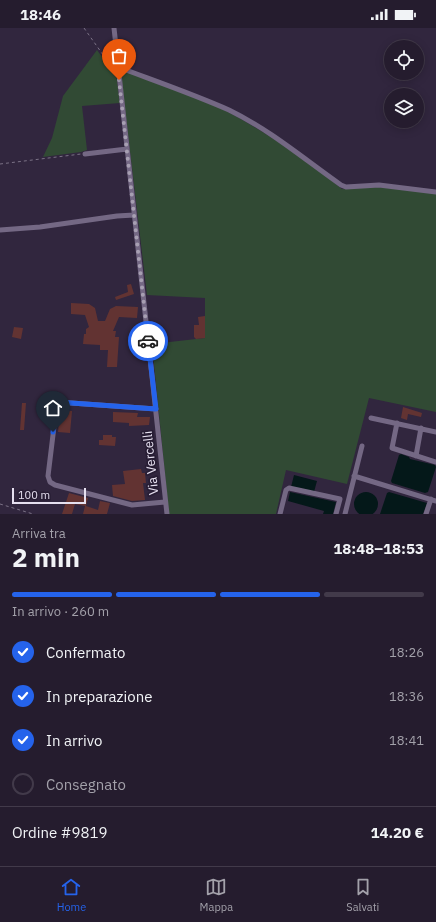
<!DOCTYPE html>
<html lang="it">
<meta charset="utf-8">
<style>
:root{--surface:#251c2e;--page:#31293a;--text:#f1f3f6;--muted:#a3a1aa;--line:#423a4a;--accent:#2563eb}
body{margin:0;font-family:"IBM Plex Sans",sans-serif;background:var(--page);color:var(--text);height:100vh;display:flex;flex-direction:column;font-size:15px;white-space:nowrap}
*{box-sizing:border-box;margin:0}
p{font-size:13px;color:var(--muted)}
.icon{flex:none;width:22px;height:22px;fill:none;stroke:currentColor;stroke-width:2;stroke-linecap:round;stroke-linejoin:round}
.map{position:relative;height:486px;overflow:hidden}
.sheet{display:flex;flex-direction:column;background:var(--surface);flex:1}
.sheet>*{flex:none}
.buttons{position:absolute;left:384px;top:12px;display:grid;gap:8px}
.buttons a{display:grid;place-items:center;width:40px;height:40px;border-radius:50%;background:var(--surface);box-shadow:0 2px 10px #0003,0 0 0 1px var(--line);font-size:20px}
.scale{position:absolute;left:12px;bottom:10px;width:74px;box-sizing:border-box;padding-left:4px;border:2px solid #e6e0f0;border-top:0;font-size:11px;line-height:14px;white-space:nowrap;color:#e6e0f0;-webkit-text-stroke:3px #271d34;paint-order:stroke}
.pin{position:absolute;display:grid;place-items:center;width:34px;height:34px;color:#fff;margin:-41px -17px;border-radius:50% 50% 50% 0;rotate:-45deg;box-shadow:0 0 4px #0007}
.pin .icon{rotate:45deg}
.courier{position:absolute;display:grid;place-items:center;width:40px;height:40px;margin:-20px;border:3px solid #2563eb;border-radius:50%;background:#fff;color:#222;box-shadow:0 1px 5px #0007}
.head em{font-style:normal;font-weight:700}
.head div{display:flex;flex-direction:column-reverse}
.head{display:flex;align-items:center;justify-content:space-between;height:68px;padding:0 12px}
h1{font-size:26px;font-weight:700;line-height:30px}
.bar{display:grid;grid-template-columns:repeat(4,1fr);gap:6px 4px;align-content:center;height:48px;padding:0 12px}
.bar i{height:5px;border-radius:3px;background:var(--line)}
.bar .active{background:var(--accent)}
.bar p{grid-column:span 4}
.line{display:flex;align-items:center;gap:10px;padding:0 12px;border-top:1px solid var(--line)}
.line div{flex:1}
ol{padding:0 12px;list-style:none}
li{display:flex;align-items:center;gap:12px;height:44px}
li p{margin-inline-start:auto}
li .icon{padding:4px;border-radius:50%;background:var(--accent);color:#fff;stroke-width:4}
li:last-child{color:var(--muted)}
li i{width:22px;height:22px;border:2px solid var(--line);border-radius:50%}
.status{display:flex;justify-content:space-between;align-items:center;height:28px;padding:0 20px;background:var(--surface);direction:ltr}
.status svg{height:11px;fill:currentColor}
.dock{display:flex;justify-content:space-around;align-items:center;height:56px;border-top:1px solid var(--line);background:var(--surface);font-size:11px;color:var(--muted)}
.dock a{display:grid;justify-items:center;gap:2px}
.dock .active{color:var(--accent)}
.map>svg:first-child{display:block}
</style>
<div class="status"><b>18:46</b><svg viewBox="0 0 49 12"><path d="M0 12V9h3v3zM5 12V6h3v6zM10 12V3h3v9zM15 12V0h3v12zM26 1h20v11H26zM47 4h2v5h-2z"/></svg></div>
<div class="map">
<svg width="436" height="486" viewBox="0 0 436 486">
<rect width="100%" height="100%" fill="#31263e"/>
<!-- green -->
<path fill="#314a34" d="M97,22L105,33L115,37L120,75L82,78L87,122L81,124L43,129L52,110L63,68Z
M126,43C160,56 196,67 228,84C269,106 306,132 342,161L377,159L436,165V384L369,370L347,456L286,442L276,486H169L152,316L205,310V270L147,267L121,47L122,44Z"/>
<!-- water -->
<path fill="#041819" d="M401,426L409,429L410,431L435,437L436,439L428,464L425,465L392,455L391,453L399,427Z
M294,447L317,453L314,464L291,459Z
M290,464L336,474L333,486H323L324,483L288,473Z
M389,464L427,475L423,486H380L387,465Z
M354 476a12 12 0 1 1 24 0a12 12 0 1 1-24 0Z"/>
<!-- building -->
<path fill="#623332" d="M131,256L134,266L116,272L115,269L128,264L127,257Z
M71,275L89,276L95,280L98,293H105L110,281L116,278L138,279L137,290L119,289L113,303H116L115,309H119L117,339H107L108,322H100V317L83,316L84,306H86V301L89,299L85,287L71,286Z
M205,288V310L196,311L194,309V297H199L198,289Z
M14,299L23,300L21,311L12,309Z
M22,375H26L24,402H20Z
M403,379L422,385L421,389L408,386L407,392L401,390Z
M60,382L72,383L70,405L58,404Z
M113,384L138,385L137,389H150L149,397L129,398V395L113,394Z
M103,407H112V409H116L115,418L99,417V412H103Z
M141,441L142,445H145L146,455H143L145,472L132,473L113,468L112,457L125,456L123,443Z
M69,465L88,470L86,478L98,482L100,473L110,475L107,486H83L85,478L75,476L72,486H62Z"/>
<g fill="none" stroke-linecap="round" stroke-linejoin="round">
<!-- path -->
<path stroke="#7b7286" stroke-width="1" stroke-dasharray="3 3" stroke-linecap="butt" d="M84,0L106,31L113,35
M0,136L81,126
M0,476L33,486"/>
<!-- minor -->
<path stroke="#746884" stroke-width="5" d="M114,0L167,486
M118,39C155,53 193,66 229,82C270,102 304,131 341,157L346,159L379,157L436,164
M85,126L127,121
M0,202L40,199L117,188L134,187
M156,381L57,374L48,448L50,454L55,457L132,477L165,474
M371,390L436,404
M397,395L392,420L436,434
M416,428L421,400
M354,448L436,473
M280,486L286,462L289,460L340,471L336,486
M345,486L362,418
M426,486L431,471"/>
</g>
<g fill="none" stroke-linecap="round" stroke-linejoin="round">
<!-- done -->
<path stroke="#a79fb2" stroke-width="4" stroke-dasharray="0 7.2" d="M119,52L148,313"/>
<!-- route -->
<path stroke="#2563eb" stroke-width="5" d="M53,404L57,374L156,381L148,313"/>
</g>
<g text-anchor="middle" stroke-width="3.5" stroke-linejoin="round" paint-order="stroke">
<!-- street labels -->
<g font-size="13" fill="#e6e0f0" stroke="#271d34">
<text transform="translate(150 435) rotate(-96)" y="5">Via Vercelli</text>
</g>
</g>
</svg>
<div class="buttons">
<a><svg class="icon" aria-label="locate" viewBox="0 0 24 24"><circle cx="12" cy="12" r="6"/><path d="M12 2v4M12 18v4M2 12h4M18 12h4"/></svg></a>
<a><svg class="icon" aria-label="layers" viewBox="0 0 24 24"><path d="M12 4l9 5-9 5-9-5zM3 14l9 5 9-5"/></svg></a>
</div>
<div class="scale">100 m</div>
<div class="pin" style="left:119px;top:52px;background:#ea580c"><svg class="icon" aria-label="bag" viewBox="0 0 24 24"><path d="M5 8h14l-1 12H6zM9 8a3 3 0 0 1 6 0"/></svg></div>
<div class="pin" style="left:53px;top:404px;background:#1f2937"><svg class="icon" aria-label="home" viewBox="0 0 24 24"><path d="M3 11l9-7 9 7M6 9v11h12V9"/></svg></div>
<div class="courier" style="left:148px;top:313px"><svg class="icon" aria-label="car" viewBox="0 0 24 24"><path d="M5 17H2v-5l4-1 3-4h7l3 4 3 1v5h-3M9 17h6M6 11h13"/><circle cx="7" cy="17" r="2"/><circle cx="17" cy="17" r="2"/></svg></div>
</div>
<section class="sheet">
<div class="head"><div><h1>2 min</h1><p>Arriva tra</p></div><em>18:48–18:53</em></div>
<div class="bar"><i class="active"></i><i class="active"></i><i class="active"></i><i></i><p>In arrivo · 260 m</p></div>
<ol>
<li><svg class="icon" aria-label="check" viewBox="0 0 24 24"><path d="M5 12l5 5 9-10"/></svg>Confermato<p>18:26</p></li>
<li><svg class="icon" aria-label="check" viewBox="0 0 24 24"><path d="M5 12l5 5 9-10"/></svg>In preparazione<p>18:36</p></li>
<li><svg class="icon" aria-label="check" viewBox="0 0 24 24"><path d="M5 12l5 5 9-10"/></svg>In arrivo<p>18:41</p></li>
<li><i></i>Consegnato</li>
</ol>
<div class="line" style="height:52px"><div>Ordine #9819</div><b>14.20 €</b></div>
</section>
<nav class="dock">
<a class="active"><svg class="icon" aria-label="home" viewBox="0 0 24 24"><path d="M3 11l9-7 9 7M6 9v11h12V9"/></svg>Home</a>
<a><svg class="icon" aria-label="map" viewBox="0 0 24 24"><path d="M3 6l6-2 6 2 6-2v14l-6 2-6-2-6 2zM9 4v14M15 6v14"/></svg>Mappa</a>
<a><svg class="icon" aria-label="saved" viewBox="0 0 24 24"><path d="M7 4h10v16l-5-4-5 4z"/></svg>Salvati</a>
</nav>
